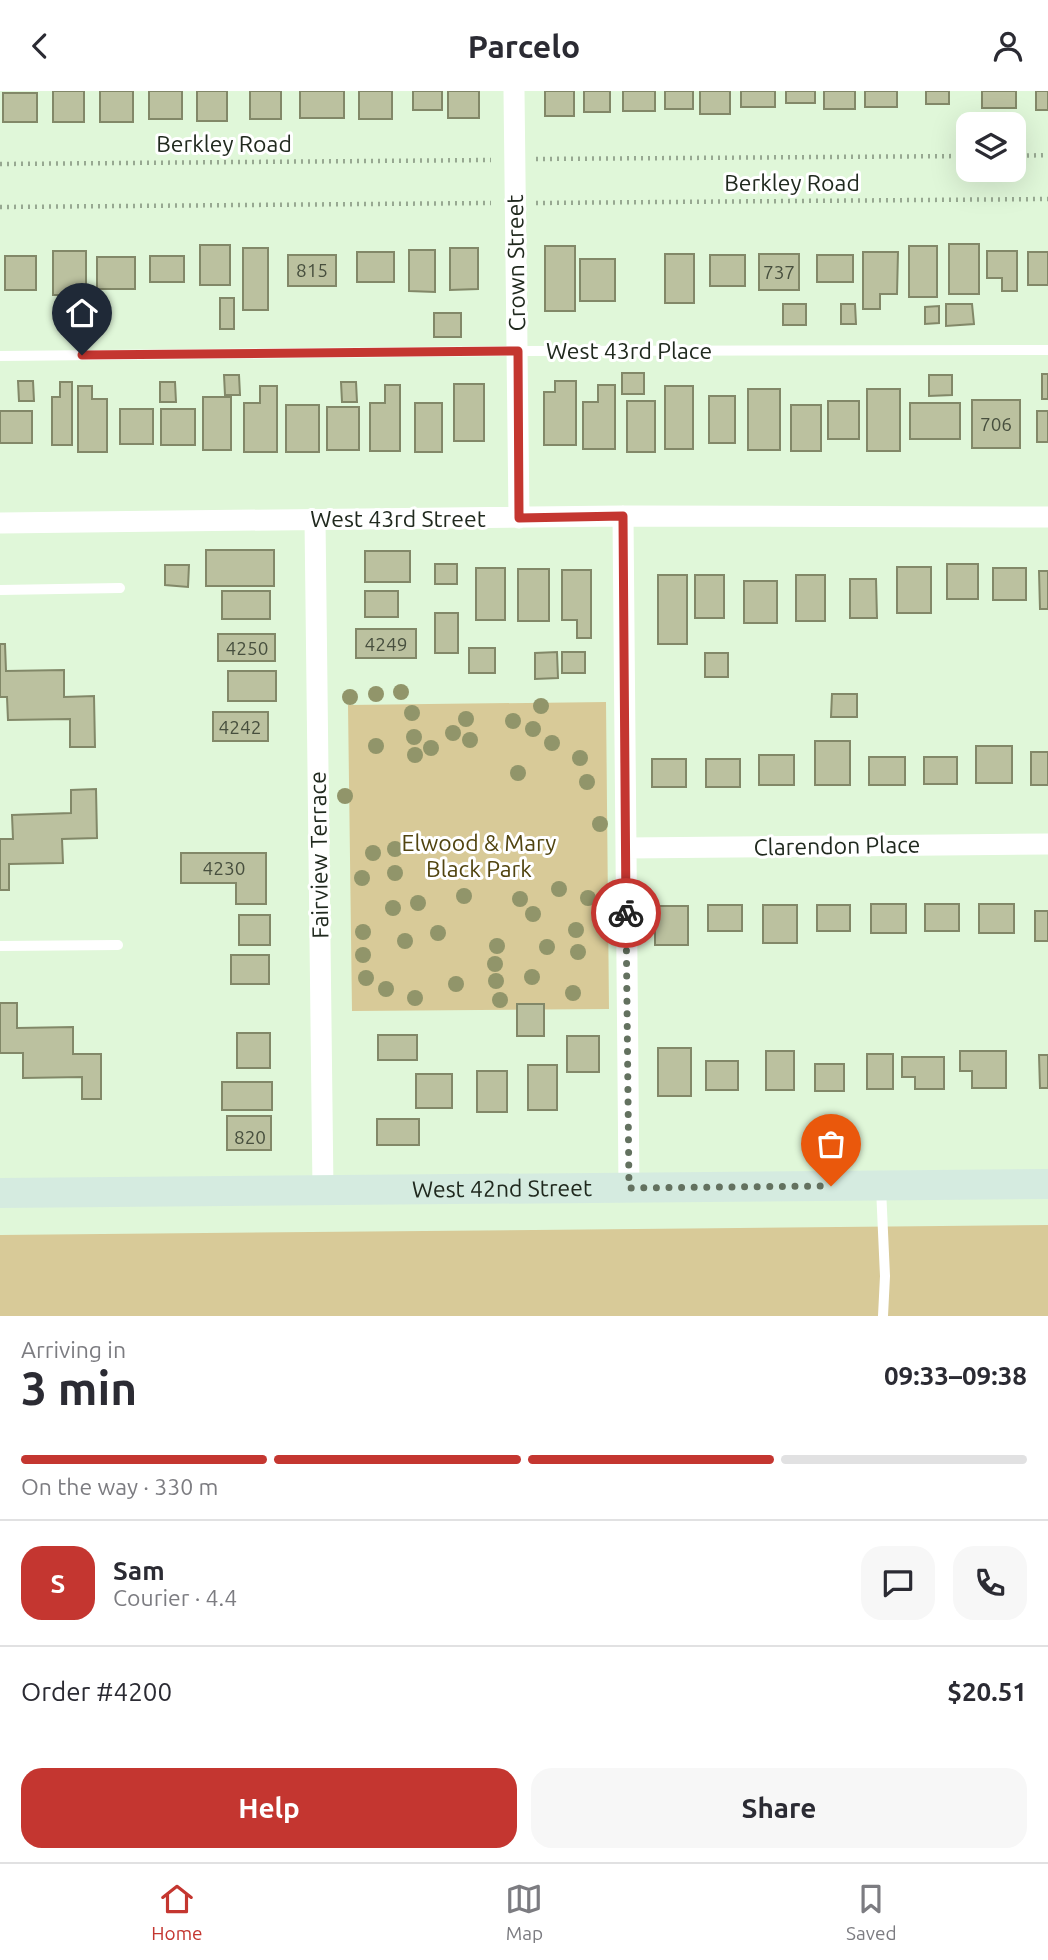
<!DOCTYPE html>
<meta charset="utf-8">
<style>
:root{--surface:#fff;--page:#f7f7f7;--text:#2b2b33;--muted:#7c7c81;--line:#e1e1e2;--accent:#c43630}
body{margin:0;font-family:Ubuntu,sans-serif;background:var(--page);color:var(--text);height:100vh;display:flex;flex-direction:column;font-size:26px;white-space:nowrap}
*{box-sizing:border-box;margin:0}
p{font-size:23px;color:var(--muted)}
.icon{flex:none;width:38px;height:38px;fill:none;stroke:currentColor;stroke-width:2;stroke-linecap:round;stroke-linejoin:round}
.map{position:relative;height:1225px;overflow:hidden}
.drawer{display:flex;flex-direction:column;background:var(--surface);flex:1}
.drawer>*{flex:none}
.controls{position:absolute;left:956px;top:21px;display:grid;gap:14px}
.controls a{display:grid;place-items:center;width:70px;height:70px;border-radius:14px;background:var(--surface);box-shadow:0 7px 28px #0002;font-size:35px}
.pin{position:absolute;display:grid;place-items:center;width:60px;height:60px;color:#fff;margin:-72px -30px;border-radius:50% 50% 50% 0;rotate:-45deg;box-shadow:0 0 7px #0007}
.pin .icon{rotate:45deg}
.courier{position:absolute;display:grid;place-items:center;width:70px;height:70px;margin:-35px;border:5px solid #c43630;border-radius:50%;background:#fff;color:#222;box-shadow:0 2px 9px #0007}
.headline em{font-style:normal;font-weight:700}
.headline div{display:flex;flex-direction:column-reverse}
.headline{display:flex;align-items:center;justify-content:space-between;height:119px;padding:0 21px}
h1{font-size:46px;font-weight:700;line-height:52px}
.bar{display:grid;grid-template-columns:repeat(4,1fr);gap:10px 7px;align-content:center;height:84px;padding:0 21px}
.bar i{height:9px;border-radius:5px;background:var(--line)}
.bar .selected{background:var(--accent)}
.bar p{grid-column:span 4}
.line{display:flex;align-items:center;gap:18px;padding:0 21px;border-top:2px solid var(--line)}
.line div{flex:1}
.round{display:grid;place-items:center;flex:none;width:74px;height:74px;border-radius:21px;background:var(--page)}
.action{display:flex;gap:14px;margin-top:auto;padding:14px 21px}
.action a{flex:1;height:80px;border-radius:21px;background:var(--accent);color:#fff;font-size:28px;font-weight:700;line-height:80px;text-align:center}
.action a+a{background:var(--page);color:var(--text)}
header{display:flex;justify-content:space-between;align-items:center;height:91px;padding:0 21px;background:var(--surface);font-size:32px;font-weight:700}
.dock{display:flex;justify-content:space-around;align-items:center;height:98px;border-top:2px solid var(--line);background:var(--surface);font-size:19px;color:var(--muted)}
.dock a{display:grid;justify-items:center;gap:4px}
.dock .selected{color:var(--accent)}
.map>svg:first-child{display:block}
</style>
<header><svg class="icon" aria-label="back" viewBox="0 0 24 24"><path d="M15 5l-7 7 7 7"/></svg>Parcelo<svg class="icon" aria-label="person" viewBox="0 0 24 24"><circle cx="12" cy="8" r="4"/><path d="M4 21q1-7 8-7t8 7"/></svg></header>
<div class="map">
<svg width="1048" height="1225" viewBox="0 0 1048 1225">
<rect width="100%" height="100%" fill="#e0f7d9"/>
<!-- green -->
<path fill="#d8ca98" d="M606,611L609,918L352,920L348,614Z
M1048,1134V1225H0V1144Z"/>
<!-- building -->
<path fill="#bbc19f" stroke="#828868" stroke-width="2" d="M53,0H84V31H53Z
M100,0H133V31H100Z
M149,0H182V28H149Z
M197,0H227V30H197Z
M250,0H281V28H250Z
M300,0H344V27H300Z
M359,0H392V28H359Z
M413,0H442V19H413Z
M448,0H479V27H448Z
M545,0H574V25H545Z
M584,0H610V21H584Z
M623,0H655V20H623Z
M665,0H693V18H665Z
M700,0H730V23H700Z
M741,0H775V16H741Z
M786,0H815V12H786Z
M824,0H855V18H824Z
M865,0H897V16H865Z
M926,0H949V13H926Z
M982,0H1016V17H982Z
M1036,0H1048V19H1036Z
M3,2H37V31H3Z
M949,153H979V203H949Z
M200,154H230V194H200Z
M545,155H575V220H545Z
M909,155H937V206H909Z
M243,157H268V219H243Z
M450,157H478V198L450,199Z
M409,159H435V201L409,200Z
M53,160H86V204H53Z
M987,160H1017V200H1002V187H987Z
M357,161H394V191H357Z
M863,161H898L897,203H880V218H863Z
M1028,161H1048V194H1028Z
M665,163H694V212H665Z
M759,163H799V199H759Z
M288,164H336V195H288Z
M710,164H745V195H710Z
M817,164H853V191H817Z
M5,165H36V199H5Z
M150,165H184V191H150Z
M97,166H135V198H97Z
M580,168H615V210H580Z
M220,207H234V238H220Z
M783,213H806V234H783Z
M841,213H855L856,233H841Z
M946,213H972L974,233L946,235Z
M80,214H95V234H80Z
M939,215V232L925,233V216Z
M434,222H461V246H434Z
M622,282H644V303H622Z
M1042,283H1048V308H1042Z
M224,284H239L240,304H225Z
M929,284H952V304L929,305Z
M18,290H33L34,310H19Z
M555,290H576V354H544V301H555Z
M60,291H72V354H52V306H60Z
M160,291H175L176,311H160Z
M341,291H356L357,311H342Z
M454,293H484V350H454Z
M385,294H400V360H370V312H385Z
M598,294H615V358H583V311H598Z
M78,295H92V308H107V361H78Z
M260,295H277V361H244V312H260Z
M665,295H693V358H665Z
M748,298H780V359H748Z
M867,298H900V360H867Z
M709,305H735V352H709Z
M203,306H231V359H203Z
M972,309H1020V357H972Z
M627,310H655V361H627Z
M828,310H859V348H828Z
M415,312H442V361H415Z
M910,312H960V348H910Z
M286,314H319V361H286Z
M791,314H821V360H791Z
M327,316H359V359H327Z
M120,318H153V353H120Z
M161,318H195V354H161Z
M0,320H32V352H0Z
M1037,320H1048V351H1037Z
M206,459H274V495H206Z
M365,460H410V491H365Z
M435,473H457V493H435Z
M947,473H978V508H947Z
M165,474H189L188,496L165,494Z
M897,476H931V522H897Z
M476,477H505V529H476Z
M993,477H1026V509H993Z
M518,478H549V530H518Z
M562,479H591V547H577V529H562Z
M1039,480H1048V518H1040Z
M658,484H687V553H658Z
M695,484H724V527H695Z
M796,484H825V530H796Z
M850,488H876L877,527H850Z
M744,490H777V532H744Z
M222,500H270V528H222Z
M365,500H398V526H365Z
M435,522H458V562H435Z
M356,538H416V567H356Z
M218,543H275V570H218Z
M0,553H5L6,580L64,579V606L94,605L95,656H70V628L8,629L7,606H0Z
M469,557H495V582H469Z
M557,561L558,587L535,588V562Z
M562,561H585V582H562Z
M705,562H728V586H705Z
M228,580H276V610H228Z
M832,603H857V626H831Z
M213,621H268V650H213Z
M815,650H850V694H815Z
M976,655H1012V692H976Z
M1031,661H1048V694H1031Z
M759,664H794V694H759Z
M869,666H905V694H869Z
M924,666H957V693H924Z
M652,668H686V696H652Z
M706,668H740V696H706Z
M96,698L97,747L62,748L63,772L9,773V799H0V748H13L12,724L71,722V699Z
M181,762H266V813H236V792H181Z
M871,813H906V842H871Z
M925,813H959V840H925Z
M979,813H1014V842H979Z
M708,814H742V840H708Z
M763,814H797V852H763Z
M817,814H850V840H817Z
M655,815H688V854H655Z
M1035,820H1048V850H1035Z
M239,824H270V854H239Z
M231,864H269V893H231Z
M0,912H17V937L73,936V963H101V1008H82V986L23,987V962H0Z
M517,913H544V945H517Z
M237,942H270V977H237Z
M378,944H417V969H378Z
M567,945H599V981H567Z
M658,957H691V1005H658Z
M766,960H794V999H766Z
M960,960H1006V997H972V980H960Z
M867,963H893V998H867Z
M1039,964H1048V997H1040Z
M902,966H944V998H915V986H902Z
M706,970H738V999H706Z
M815,973H844V1000H815Z
M528,974H557V1019H528Z
M477,980H507V1021H477Z
M416,983H452V1017H416Z
M222,991H272V1019H222Z
M227,1025H271V1059H227Z
M377,1028H419V1054H377Z"/>
<g fill="none" stroke-linecap="round" stroke-linejoin="round">
<!-- path -->
<path stroke="#97a891" stroke-width="4.5" stroke-dasharray="2 5" stroke-linecap="butt" d="M1013,65L1048,64
M536,68L968,65
M0,73L491,69
M536,112L1048,108
M0,116L491,112"/>
<!-- lane -->
<path stroke="#fff" stroke-width="10" d="M0,265L518,260L1048,259
M0,499L120,497
M0,855L118,854
M881,1097L885,1185L883,1225"/>
<!-- street -->
<path stroke="#fff" stroke-width="21" d="M514,0L519,427
M623,425L629,1097
M315,429L323,1099
M0,432L623,425L1048,426
M626,757L1048,753"/>
<!-- secondary -->
<path stroke="#d5ebe0" stroke-width="30" id="s1" d="M0,1102L1048,1093"/>
</g>
<!-- trees -->
<g fill="#91956a">
<circle cx="401" cy="601" r="8"/>
<circle cx="376" cy="603" r="8"/>
<circle cx="350" cy="606" r="8"/>
<circle cx="541" cy="615" r="8"/>
<circle cx="412" cy="622" r="8"/>
<circle cx="466" cy="628" r="8"/>
<circle cx="513" cy="630" r="8"/>
<circle cx="533" cy="638" r="8"/>
<circle cx="453" cy="642" r="8"/>
<circle cx="414" cy="646" r="8"/>
<circle cx="470" cy="649" r="8"/>
<circle cx="552" cy="652" r="8"/>
<circle cx="376" cy="655" r="8"/>
<circle cx="431" cy="657" r="8"/>
<circle cx="415" cy="664" r="8"/>
<circle cx="580" cy="667" r="8"/>
<circle cx="518" cy="682" r="8"/>
<circle cx="587" cy="691" r="8"/>
<circle cx="345" cy="705" r="8"/>
<circle cx="600" cy="733" r="8"/>
<circle cx="395" cy="758" r="8"/>
<circle cx="373" cy="762" r="8"/>
<circle cx="395" cy="782" r="8"/>
<circle cx="362" cy="787" r="8"/>
<circle cx="559" cy="798" r="8"/>
<circle cx="464" cy="805" r="8"/>
<circle cx="588" cy="807" r="8"/>
<circle cx="520" cy="808" r="8"/>
<circle cx="418" cy="812" r="8"/>
<circle cx="393" cy="817" r="8"/>
<circle cx="533" cy="823" r="8"/>
<circle cx="576" cy="839" r="8"/>
<circle cx="363" cy="841" r="8"/>
<circle cx="438" cy="842" r="8"/>
<circle cx="405" cy="850" r="8"/>
<circle cx="497" cy="855" r="8"/>
<circle cx="547" cy="856" r="8"/>
<circle cx="578" cy="861" r="8"/>
<circle cx="363" cy="864" r="8"/>
<circle cx="495" cy="873" r="8"/>
<circle cx="532" cy="886" r="8"/>
<circle cx="366" cy="887" r="8"/>
<circle cx="496" cy="890" r="8"/>
<circle cx="456" cy="893" r="8"/>
<circle cx="386" cy="898" r="8"/>
<circle cx="573" cy="902" r="8"/>
<circle cx="415" cy="907" r="8"/>
<circle cx="500" cy="909" r="8"/>
</g>
<g fill="none" stroke-linecap="round" stroke-linejoin="round">
<!-- done -->
<path stroke="#63715f" stroke-width="7" stroke-dasharray="0 12.6" d="M626,822L629,1097L831,1095"/>
<!-- route -->
<path stroke="#c43630" stroke-width="9" d="M82,264L518,260L519,427L623,425L626,822"/>
</g>
<g text-anchor="middle" stroke-width="6" stroke-linejoin="round" paint-order="stroke">
<!-- number labels -->
<g font-size="19" fill="#474f3e">
<text x="312" y="186">815</text>
<text x="779" y="188">737</text>
<text x="996" y="340">706</text>
<text x="386" y="560">4249</text>
<text x="247" y="564">4250</text>
<text x="240" y="643">4242</text>
<text x="224" y="784">4230</text>
<text x="250" y="1053">820</text>
</g>
<!-- street labels -->
<g font-size="23" fill="#20291e" stroke="#fff">
<text x="224" y="61">Berkley Road</text>
<text x="792" y="100">Berkley Road</text>
<text transform="translate(516 172) rotate(-91)" y="8">Crown Street</text>
<text x="629" y="268">West 43rd Place</text>
<text x="398" y="436">West 43rd Street</text>
<text transform="translate(837 755) rotate(-1)" y="8">Clarendon Place</text>
<text transform="translate(319 764) rotate(-91)" y="8">Fairview Terrace</text>
<text dy="8" stroke="none"><textPath href="#s1" startOffset="502">West 42nd Street</textPath></text>
</g>
<!-- park labels -->
<g font-size="23" fill="#514410" stroke="#fff">
<text x="479" y="760">Elwood &amp; Mary<tspan x="479" dy="26">Black Park</tspan></text>
</g>
</g>
</svg>
<div class="controls">
<a><svg class="icon" aria-label="layers" viewBox="0 0 24 24"><path d="M12 4l9 5-9 5-9-5zM3 14l9 5 9-5"/></svg></a>
</div>
<div class="pin" style="left:831px;top:1095px;background:#ea580c"><svg class="icon" aria-label="bag" viewBox="0 0 24 24"><path d="M5 8h14l-1 12H6zM9 8a3 3 0 0 1 6 0"/></svg></div>
<div class="pin" style="left:82px;top:264px;background:#1f2937"><svg class="icon" aria-label="home" viewBox="0 0 24 24"><path d="M3 11l9-7 9 7M6 9v11h12V9"/></svg></div>
<div class="courier" style="left:626px;top:822px"><svg class="icon" aria-label="bike" viewBox="0 0 24 24"><circle cx="6" cy="16" r="4"/><circle cx="18" cy="16" r="4"/><path d="M6 16l4-8h5l3 8M10 8l3 8H6M13 5h3"/></svg></div>
</div>
<section class="drawer">
<div class="headline"><div><h1>3 min</h1><p>Arriving in</p></div><em>09:33–09:38</em></div>
<div class="bar"><i class="selected"></i><i class="selected"></i><i class="selected"></i><i></i><p>On the way · 330 m</p></div>
<div class="line" style="height:126px"><b class="round" style="background:var(--accent);color:#fff">S</b><div><b>Sam</b><p>Courier · 4.4</p></div><a class="round"><svg class="icon" aria-label="chat" viewBox="0 0 24 24"><path d="M4 5h16v11H9l-5 4z"/></svg></a><a class="round"><svg class="icon" aria-label="phone" viewBox="0 0 24 24"><path d="M5 4h4l2 5-3 2q2 4 5 5l2-3 5 2v4C11 20 4 13 5 4z"/></svg></a></div>
<div class="line" style="height:91px"><div>Order #4200</div><b>$20.51</b></div>
<div class="action"><a>Help</a><a>Share</a></div>
</section>
<nav class="dock">
<a class="selected"><svg class="icon" aria-label="home" viewBox="0 0 24 24"><path d="M3 11l9-7 9 7M6 9v11h12V9"/></svg>Home</a>
<a><svg class="icon" aria-label="map" viewBox="0 0 24 24"><path d="M3 6l6-2 6 2 6-2v14l-6 2-6-2-6 2zM9 4v14M15 6v14"/></svg>Map</a>
<a><svg class="icon" aria-label="saved" viewBox="0 0 24 24"><path d="M7 4h10v16l-5-4-5 4z"/></svg>Saved</a>
</nav>
